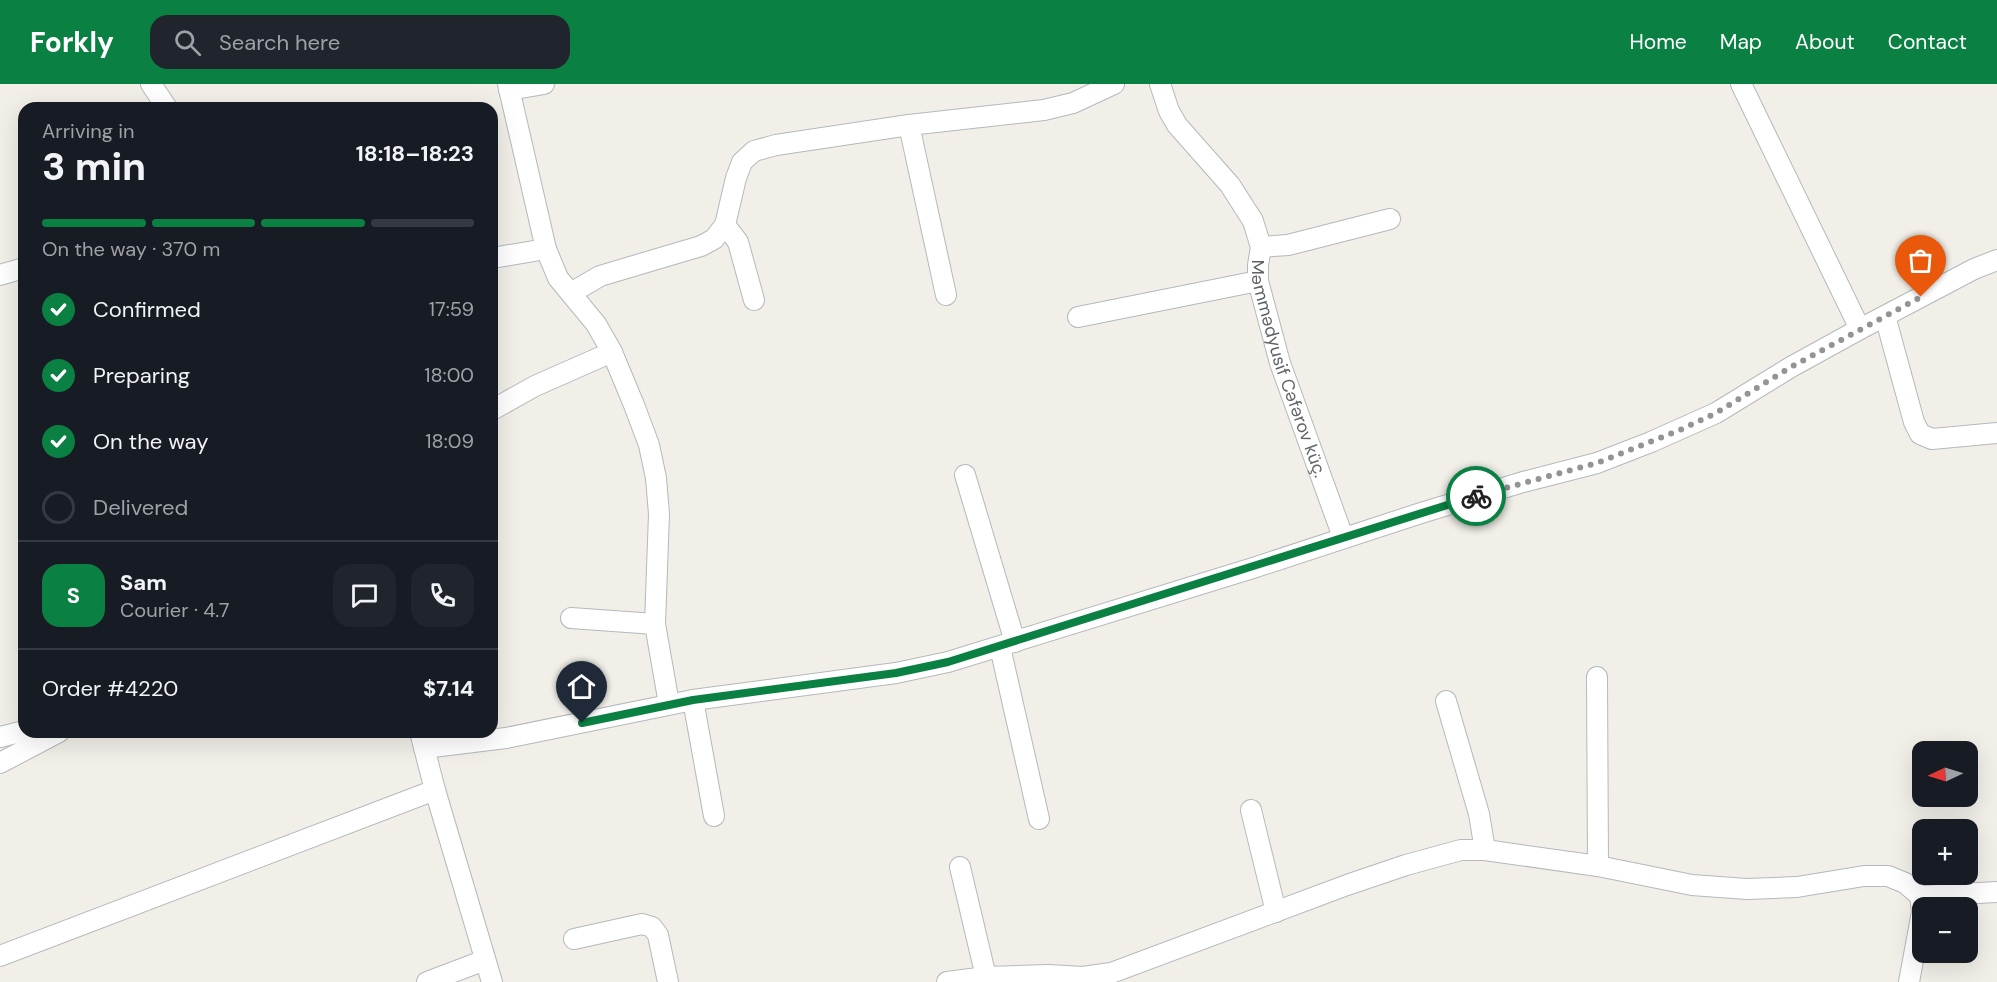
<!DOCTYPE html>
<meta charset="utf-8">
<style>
:root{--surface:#171b24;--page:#20242c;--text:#f1f3f6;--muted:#9ea1a6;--line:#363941;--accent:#0b8043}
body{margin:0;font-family:"DM Sans",sans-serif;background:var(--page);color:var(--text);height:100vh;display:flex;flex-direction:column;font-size:22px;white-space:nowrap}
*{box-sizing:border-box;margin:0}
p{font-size:20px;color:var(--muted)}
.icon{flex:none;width:33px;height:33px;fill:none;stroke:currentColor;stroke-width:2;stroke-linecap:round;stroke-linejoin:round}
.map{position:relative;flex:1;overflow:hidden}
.drawer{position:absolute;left:18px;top:18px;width:480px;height:636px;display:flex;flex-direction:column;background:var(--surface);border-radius:18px;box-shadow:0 6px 24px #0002}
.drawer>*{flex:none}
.needle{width:39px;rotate:266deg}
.tools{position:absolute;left:1912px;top:657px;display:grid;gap:12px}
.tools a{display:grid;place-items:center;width:66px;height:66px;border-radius:12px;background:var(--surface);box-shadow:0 6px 24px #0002;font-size:30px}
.pin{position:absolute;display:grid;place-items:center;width:51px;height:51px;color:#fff;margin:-62px -26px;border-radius:50% 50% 50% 0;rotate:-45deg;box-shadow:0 0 6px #0007}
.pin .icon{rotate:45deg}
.courier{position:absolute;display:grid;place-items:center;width:60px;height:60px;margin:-30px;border:4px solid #0b8043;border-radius:50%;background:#fff;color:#222;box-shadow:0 2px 8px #0007}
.head em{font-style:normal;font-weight:700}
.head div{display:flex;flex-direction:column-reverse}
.head{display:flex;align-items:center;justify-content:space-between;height:102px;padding:0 24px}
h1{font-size:39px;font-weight:700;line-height:45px}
.bar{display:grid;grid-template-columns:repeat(4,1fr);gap:9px 6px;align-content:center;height:72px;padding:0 24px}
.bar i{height:8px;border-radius:4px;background:var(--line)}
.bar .current{background:var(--accent)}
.bar p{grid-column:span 4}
.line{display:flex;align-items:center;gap:15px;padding:0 24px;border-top:2px solid var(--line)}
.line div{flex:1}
.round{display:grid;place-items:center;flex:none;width:63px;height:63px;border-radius:18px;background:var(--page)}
ol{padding:0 24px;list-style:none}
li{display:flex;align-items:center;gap:18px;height:66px}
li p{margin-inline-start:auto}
li .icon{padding:6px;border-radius:50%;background:var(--accent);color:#fff;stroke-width:4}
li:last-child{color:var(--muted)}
li i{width:33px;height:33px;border:3px solid var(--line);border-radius:50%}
header{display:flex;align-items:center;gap:36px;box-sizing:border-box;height:84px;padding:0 30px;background:var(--accent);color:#fff}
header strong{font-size:28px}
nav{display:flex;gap:33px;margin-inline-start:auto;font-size:21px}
.search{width:420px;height:54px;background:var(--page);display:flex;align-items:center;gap:15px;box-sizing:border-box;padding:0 21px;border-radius:18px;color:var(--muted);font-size:22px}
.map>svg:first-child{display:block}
</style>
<header>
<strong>Forkly</strong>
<div class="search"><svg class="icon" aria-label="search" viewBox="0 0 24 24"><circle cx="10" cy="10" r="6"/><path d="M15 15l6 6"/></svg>Search here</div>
<nav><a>Home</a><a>Map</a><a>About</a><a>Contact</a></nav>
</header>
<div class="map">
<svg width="1997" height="898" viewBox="0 0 1997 898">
<rect width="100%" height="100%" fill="#f1efe8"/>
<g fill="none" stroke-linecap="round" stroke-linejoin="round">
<!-- street casing -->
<g stroke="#b5b8bc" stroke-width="22">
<g id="street">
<path d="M151,0L167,24"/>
<path d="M508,0L546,165L558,194L596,240L612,268L634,321L649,361L656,394L659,430L655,540L669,620"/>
<path id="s1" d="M1160,0L1169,27L1177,41L1230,101L1253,137L1261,163L1258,181V197L1280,279L1343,453"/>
<path d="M1741,0L1860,245"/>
<path d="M509,6L544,0"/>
<path d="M909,41L946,211"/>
<path d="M725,141L738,158L754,216"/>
<path d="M1261,163L1288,161L1390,135"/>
<path d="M492,174L546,165"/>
<path d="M0,191L24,184"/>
<path d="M571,209L600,192L701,162L714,155L725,141L736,94L742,78L754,67L776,61L909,41L1044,26L1073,19L1114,0"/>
<path d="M1885,232L1914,338L1920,350L1932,355L1997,349"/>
<path d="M1078,233L1258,197"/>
<path d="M492,326L535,302L612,268"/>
<path d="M965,391L1015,558"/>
<path d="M571,534L655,540"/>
<path d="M1000,563L1039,735"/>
<path d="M1597,593L1598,782"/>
<path d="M693,616L714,732"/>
<path d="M1446,617L1479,730L1485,766"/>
<path d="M420,648L435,706L492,898"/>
<path d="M0,653L24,647"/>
<path d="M424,664L506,654L693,616L896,589L948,578L1253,484L1421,429L1523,398L1597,379L1651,358L1716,329L1791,283L1860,245L1974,185L1997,176"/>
<path d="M0,679L59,648"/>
<path d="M1251,726L1276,828"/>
<path d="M960,783L986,893"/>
<path d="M574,855L642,840L652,843L658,851L668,898"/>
<path d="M0,872L435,706"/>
<path d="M427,898L485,876"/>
<path d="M947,898L986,893L1048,891L1083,893L1111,889L1347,801L1406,781L1461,766H1485L1598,782L1692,801L1747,805L1797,803L1864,792H1888L1905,799L1920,812L1997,808"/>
<path d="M1909,898L1922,828L1920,812"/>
</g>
</g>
<!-- street -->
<use href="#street" stroke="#fff" stroke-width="20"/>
</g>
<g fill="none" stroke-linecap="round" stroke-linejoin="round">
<!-- done -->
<path stroke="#929495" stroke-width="6" stroke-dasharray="0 10.8" d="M1476,412L1597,379L1680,346L1716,329L1791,283L1921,213"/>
<!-- route -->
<path stroke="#0b8043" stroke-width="8" d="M582,639L693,616L896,589L948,578L1476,412"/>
</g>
<g text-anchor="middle" stroke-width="5" stroke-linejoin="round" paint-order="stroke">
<!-- street labels -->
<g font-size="18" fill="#5f6368" stroke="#fff">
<text dy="6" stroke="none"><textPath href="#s1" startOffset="321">Məmmədyusif Cəfərov küç.</textPath></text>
</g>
</g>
</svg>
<div class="tools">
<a><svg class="needle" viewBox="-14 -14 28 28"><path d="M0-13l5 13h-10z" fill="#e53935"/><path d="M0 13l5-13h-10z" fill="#9ea1a6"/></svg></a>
<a>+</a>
<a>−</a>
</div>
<div class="pin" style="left:1921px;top:213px;background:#ea580c"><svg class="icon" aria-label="bag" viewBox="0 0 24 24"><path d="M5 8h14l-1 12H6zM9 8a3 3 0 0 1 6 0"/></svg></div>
<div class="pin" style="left:582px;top:639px;background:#1f2937"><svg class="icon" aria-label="home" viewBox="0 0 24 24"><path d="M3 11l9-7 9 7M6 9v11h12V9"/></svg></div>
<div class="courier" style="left:1476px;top:412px"><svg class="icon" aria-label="bike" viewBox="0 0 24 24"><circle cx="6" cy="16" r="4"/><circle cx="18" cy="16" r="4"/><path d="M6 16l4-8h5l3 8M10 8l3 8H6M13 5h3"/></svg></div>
<section class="drawer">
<div class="head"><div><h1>3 min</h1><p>Arriving in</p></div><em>18:18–18:23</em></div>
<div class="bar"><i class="current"></i><i class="current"></i><i class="current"></i><i></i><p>On the way · 370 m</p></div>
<ol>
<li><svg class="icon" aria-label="check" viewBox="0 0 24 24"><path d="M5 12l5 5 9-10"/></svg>Confirmed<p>17:59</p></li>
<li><svg class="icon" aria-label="check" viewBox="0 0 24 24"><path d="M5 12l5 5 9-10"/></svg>Preparing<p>18:00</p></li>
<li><svg class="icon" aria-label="check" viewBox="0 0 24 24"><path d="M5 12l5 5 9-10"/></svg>On the way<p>18:09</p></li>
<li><i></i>Delivered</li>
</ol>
<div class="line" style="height:108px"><b class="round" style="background:var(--accent);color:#fff">S</b><div><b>Sam</b><p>Courier · 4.7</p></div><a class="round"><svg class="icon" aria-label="chat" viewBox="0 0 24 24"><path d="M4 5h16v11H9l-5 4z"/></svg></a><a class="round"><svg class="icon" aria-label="phone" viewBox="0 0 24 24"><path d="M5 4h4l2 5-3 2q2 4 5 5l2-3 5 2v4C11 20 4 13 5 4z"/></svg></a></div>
<div class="line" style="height:78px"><div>Order #4220</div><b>$7.14</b></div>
</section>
</div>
